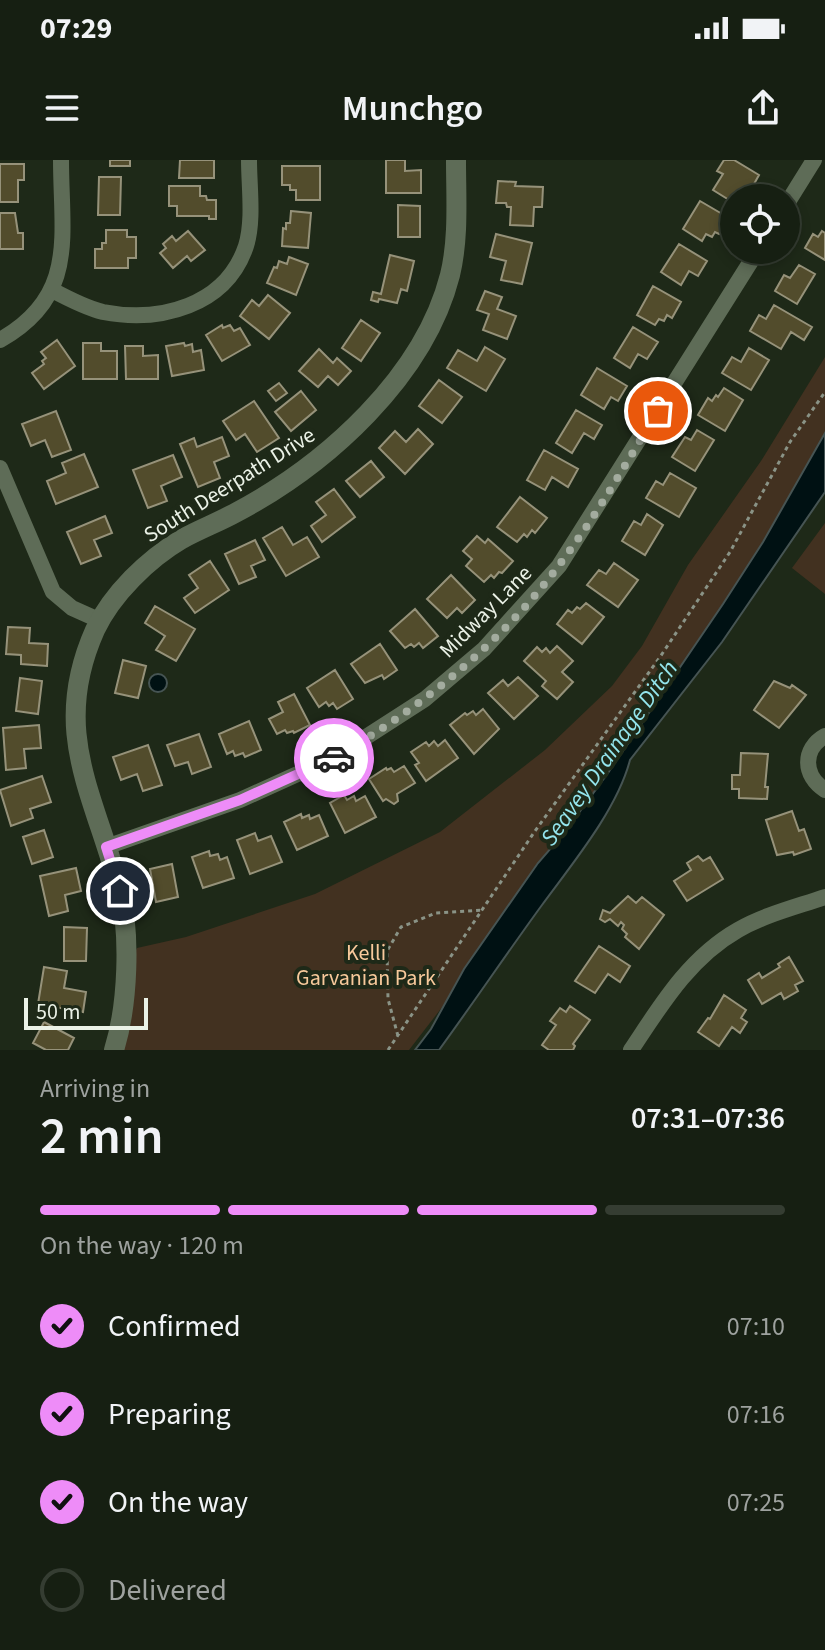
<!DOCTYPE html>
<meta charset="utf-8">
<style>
:root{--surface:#161f12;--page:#232c20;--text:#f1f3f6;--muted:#9ea29f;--line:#353d32;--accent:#ee8cf8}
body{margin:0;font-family:"Source Sans 3",sans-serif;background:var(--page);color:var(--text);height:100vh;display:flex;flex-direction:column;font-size:30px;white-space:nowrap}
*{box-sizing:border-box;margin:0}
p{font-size:26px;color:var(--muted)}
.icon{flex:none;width:44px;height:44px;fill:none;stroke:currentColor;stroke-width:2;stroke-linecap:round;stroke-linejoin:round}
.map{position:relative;height:890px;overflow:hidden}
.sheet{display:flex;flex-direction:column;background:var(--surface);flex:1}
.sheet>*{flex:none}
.fabs{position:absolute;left:720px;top:24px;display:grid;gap:16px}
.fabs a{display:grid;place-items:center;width:80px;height:80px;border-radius:50%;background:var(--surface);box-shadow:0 4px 12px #0003,0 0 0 2px var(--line);font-size:40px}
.scale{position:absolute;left:24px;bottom:20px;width:124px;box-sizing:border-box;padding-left:8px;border:4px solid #ebf2e7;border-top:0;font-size:22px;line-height:28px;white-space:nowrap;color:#ebf2e7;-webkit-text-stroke:6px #1e2918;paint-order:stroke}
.pin{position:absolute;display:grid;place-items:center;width:68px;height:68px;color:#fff;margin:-34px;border:4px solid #fff;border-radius:50%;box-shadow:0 2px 8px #0007}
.courier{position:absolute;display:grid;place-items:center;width:80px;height:80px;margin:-40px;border:6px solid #ee8cf8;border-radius:50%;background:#fff;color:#222;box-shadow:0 2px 10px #0007}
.overview em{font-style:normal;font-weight:600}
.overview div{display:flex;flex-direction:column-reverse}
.overview{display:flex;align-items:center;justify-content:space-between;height:136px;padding:0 40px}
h1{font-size:52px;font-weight:600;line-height:60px}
.bar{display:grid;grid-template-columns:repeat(4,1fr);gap:12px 8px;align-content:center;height:96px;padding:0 40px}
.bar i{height:10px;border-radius:6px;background:var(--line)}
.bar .selected{background:var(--accent)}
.bar p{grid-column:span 4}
ol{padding:0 40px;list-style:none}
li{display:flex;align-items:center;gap:24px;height:88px}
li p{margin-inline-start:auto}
li .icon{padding:8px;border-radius:50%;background:var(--accent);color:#111;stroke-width:4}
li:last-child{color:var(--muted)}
li i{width:44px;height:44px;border:4px solid var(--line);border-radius:50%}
.status{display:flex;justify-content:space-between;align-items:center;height:56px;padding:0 40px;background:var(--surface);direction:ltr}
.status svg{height:22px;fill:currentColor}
header{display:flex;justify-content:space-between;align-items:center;height:104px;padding:0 40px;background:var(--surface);font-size:36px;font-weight:600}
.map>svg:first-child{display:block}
</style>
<div class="status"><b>07:29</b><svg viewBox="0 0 49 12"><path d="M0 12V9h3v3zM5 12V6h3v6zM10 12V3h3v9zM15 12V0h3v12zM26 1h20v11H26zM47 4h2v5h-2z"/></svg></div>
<header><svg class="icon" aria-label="menu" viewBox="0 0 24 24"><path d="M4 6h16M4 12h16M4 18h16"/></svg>Munchgo<svg class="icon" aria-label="share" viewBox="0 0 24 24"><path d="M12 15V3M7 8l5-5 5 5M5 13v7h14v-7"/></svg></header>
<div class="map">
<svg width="825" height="890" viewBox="0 0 825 890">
<rect width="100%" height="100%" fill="#1e2918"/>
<!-- green -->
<path fill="#423120" d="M825,197V324L507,763L409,890H121L134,794L137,788L186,777L315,734L440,672L545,590L612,526L642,486L688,405L761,301Z
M825,363V434L792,408Z"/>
<!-- water -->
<path fill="#001113" stroke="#465453" stroke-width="2" d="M825,273V332L722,482L630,600C617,650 572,704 542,745C507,793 474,842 439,890H415L431,869L464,809L538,703L565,672L608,613L723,444L763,382Z
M149 523a9 9 0 1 1 18 0a9 9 0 1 1-18 0Z"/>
<!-- building -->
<path fill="#524c2c" stroke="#96927a" stroke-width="2" d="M110,0H130V6H110Z
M180,0H214V18H179Z
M386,0H405V11L421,10V33H386Z
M724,0H734L759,15L749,33L745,31L741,38H734V43L713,30L723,14L717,11Z
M0,4H24V20H18V42H0Z
M282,6H320V40H296V30H290V25H282Z
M99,17H121L120,55H98Z
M498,21L516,22L515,26L543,27L542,47H534L533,66L510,65L511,47H507L506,43H496Z
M169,26H200V36H206L207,40H216V59H209V56H177V46H169Z
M700,41L729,58L719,74L715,72L712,77L706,74L702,81L683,69Z
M398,45L420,46V77H398Z
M291,51L311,53L308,88L282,86L283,68L286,69V63H290Z
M0,53H15L18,73H23V89H0Z
M106,70H127V77H136V98H128V108H95V89H102V83H106Z
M188,71L205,90L191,101L187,96L173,108L160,93L166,88L163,84L172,76L176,81Z
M822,71L825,73V100L805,88L813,74L818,77Z
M496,74L532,83L522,124L501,120L506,101L490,97Z
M679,84L707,101L698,116L689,111L681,125L661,112Z
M390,95L414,101L407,131L401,129L397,143L379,139L378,142L371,140L373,132L381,134Z
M289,97L308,104L296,135L267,123L274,107L277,108L279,101L287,104Z
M799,105L815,114L797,144L775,131L784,115L790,118Z
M653,126L681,142L672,158L667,155L664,161L659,159L655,165L637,155Z
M485,131L502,137L497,149L516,156L507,179L483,170L489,154L477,150Z
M268,135L290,153L269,179L240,156L252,140L259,146Z
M774,145L812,167L804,180L791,172L781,189L750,171L759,155L766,159Z
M361,160L380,173L361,201L342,188Z
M222,165L223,168L230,165L234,171L240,168L250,185L222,201L206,175Z
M633,167L658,182L647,199L638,194L630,208L614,198Z
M57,180L75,206L44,229L32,213L44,204L42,201L46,198L41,192Z
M83,183H101V191H117V219H83Z
M184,183L185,186L192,184L193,192L201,190L204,210L172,216L166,186Z
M125,186H143V196L158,195V219H126Z
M485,187L505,199L486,231L447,208L458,190L477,201Z
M749,188L769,200L751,230L722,213L732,197L741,202Z
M319,189L333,203L337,198L351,211L338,225L328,216L318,227L299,211Z
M597,208L627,226L618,241L611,237L604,249L581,235Z
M439,220L462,237L442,263L419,246Z
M279,223L287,233L276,241L268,231Z
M724,228L743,240L725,271L698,255L708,238L712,241L716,235L718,237Z
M301,231L316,250L291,271L275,252Z
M254,241L279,278L257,292L245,274L236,280L223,261Z
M576,250L602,265L594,279L584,273L572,293L556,283Z
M56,251L71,290L52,297L45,280L31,286L22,264Z
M418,269L433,284L405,314L379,288L395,271L406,282Z
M697,270L714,280L695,311L672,297L685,277L691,280Z
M222,277L229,296L214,302L220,318L198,327L180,284L194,278L197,287Z
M544,290L578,309L568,327L552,317L545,330L527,320Z
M84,294L98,327L56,344L47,321L66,313L62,303Z
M173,295L182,317L161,326L167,341L148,348L133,310Z
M371,301L384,317L360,337L346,321Z
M670,313L696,328L679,357L646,338L656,321L663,325Z
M334,329L355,357L322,382L311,366L326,355L316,342Z
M520,337L547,358L535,373L532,370L527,377L524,374L517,382L497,367Z
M647,354L663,365L645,395L622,381L634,361L641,365Z
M105,356L112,373L94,380L101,396L81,404L67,372Z
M282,367L293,385L307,377L319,397L286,416L263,378Z
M477,376L485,383L488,379L513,401L502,413L499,412L494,418L491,415L484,422L466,406L472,399L463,391Z
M255,380L265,400L251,406L256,417L239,424L225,394Z
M210,401L229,430L195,453L184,438L198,428L189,415Z
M614,403L638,420L618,447L587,425L599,410L606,414Z
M451,415L475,440L462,453L457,448L447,458L427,439Z
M586,443L604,457L582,484L557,464L568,450L572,453L577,447L580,449Z
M155,446L195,469L176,501L156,490L165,476L145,463Z
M415,449L438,476L423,488L419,483L414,487L411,484L405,488L390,471Z
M8,467L30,468L29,483L48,484L47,506L21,504V495L6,494Z
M380,484L397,510L384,519L382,515L365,523L351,504Z
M557,486L573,501L562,512L573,522L557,539L542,526L546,521L524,501L537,487L542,492L546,488L550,493Z
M123,500L146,506L138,538L115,533Z
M335,510L353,539L337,549L333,543L329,546L326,542L319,547L307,528Z
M518,517L538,536L514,559L488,533L503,520L508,526Z
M20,518L42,521L38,554L16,551Z
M774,521L790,528L792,525L806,535L779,568L754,550Z
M294,534L310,565L294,573L293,571L287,573L285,570L277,574L269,559L283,552L278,542Z
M483,549L499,569L474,594L450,565L465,553L467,555L473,551L476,555Z
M249,561L261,590L245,597L243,593L235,596L233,591L227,594L219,574Z
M39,565L41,588L24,589L26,608L6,610L3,568Z
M199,574L211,607L192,614L188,602L175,606L167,585Z
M445,580L458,598L426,621L415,605L419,603L411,592L426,582L429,586L434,581L438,586Z
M148,585L162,625L143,631L137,614L121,620L113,597Z
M741,593L768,594L765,627H768L767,639L739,638V629H732V615H740Z
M404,606L415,623L397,634L398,641L394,644L386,639L383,641L369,619L386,608L387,610L391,608L394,612Z
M42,616L51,642L30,649L33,658L11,666L0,630Z
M344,635L347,640L354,636L356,641L365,636L376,657L345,673L330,643Z
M792,651L799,671L804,669L811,689L794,695L793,692L777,695L766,660Z
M301,654L302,658L309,655L310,659L319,655L328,676L297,690L284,662Z
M44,670L53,697L32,704L23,677Z
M255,673L258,681L271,676L282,702L250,714L237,680Z
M209,691L210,696L218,694L220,700L227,697L234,718L203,728L192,697Z
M698,696L703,701L710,697L723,719L687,741L674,721L691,710L687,703Z
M172,704L178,737L156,742L150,709Z
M76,708L81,731L65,735L68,751L49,756L40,716Z
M628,736L636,743L642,737L664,755L639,789L625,777L627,774L622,769L624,765L621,762L618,766L610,759L605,762L600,759L603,750L610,753Z
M64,767L87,768L86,801H64Z
M599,786L630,806L620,822L608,814L595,833L575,821Z
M789,797L803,821L795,825L798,831L784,839L781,833L762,844L748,820L759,813L762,818L780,807L778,804Z
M44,807L67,811L64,828L86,832L83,852L38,844Z
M724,835L746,850L741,858L747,862L740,873L732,867L719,886L698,872L708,858L710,859Z
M570,846L590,860L573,884L575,886L573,890H549L542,885L556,865L550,861L560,848L566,852Z
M44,862L74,878L68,890H46L33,883Z"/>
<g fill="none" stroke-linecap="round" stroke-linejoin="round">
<!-- path -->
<path stroke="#8a9386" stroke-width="3" stroke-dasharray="4 4" stroke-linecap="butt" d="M398,876L388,839L387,791L401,767L436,753L484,750
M388,890L535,671L660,497L730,392L790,282L825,232"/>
<!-- minor -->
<path stroke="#5e6c57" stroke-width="16" d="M786,45L814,0
M52,130C67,138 86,148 103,152C160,163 226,146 246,86C254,60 249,27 249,0
M0,180C78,136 61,76 61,0
M0,308L53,432L72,448L101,461
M825,576C802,589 803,616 825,630
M106,687L240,640L335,597L425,539L484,489L559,406L758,90
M631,890C661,845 689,798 738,770C764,755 796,747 825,737"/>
<!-- tertiary -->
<path stroke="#5e6c57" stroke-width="20" d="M114,890C128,845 131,773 119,728C94,633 50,571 95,470C112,434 148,399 182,379C200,369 219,362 237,352C327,304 424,217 450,115C459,78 456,38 456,0"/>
</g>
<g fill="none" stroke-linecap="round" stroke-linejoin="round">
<!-- done -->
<path stroke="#a3ac9f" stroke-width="8" stroke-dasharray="0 14.4" d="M334,598C419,549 500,485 559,405C596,357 626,303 658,251"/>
<!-- route -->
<path stroke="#ee8cf8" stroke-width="10" d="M120,731L106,687L240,640L334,598"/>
</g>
<g text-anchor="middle" stroke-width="8" stroke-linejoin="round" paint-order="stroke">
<!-- street labels -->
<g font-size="22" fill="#ebf2e7" stroke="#1e2918">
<text transform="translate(229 324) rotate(-32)" y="8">South Deerpath Drive</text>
<text transform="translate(485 451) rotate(-45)" y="8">Midway Lane</text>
</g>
<!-- park labels -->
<g font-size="22" fill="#f7c99b" stroke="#1e2918">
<text x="366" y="800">Kelli<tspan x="366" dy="25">Garvanian Park</tspan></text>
</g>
<!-- water labels -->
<g font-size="24" font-style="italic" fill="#94e5ed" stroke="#1e2918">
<text transform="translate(609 593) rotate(-55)" y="8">Seavey Drainage Ditch</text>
</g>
</g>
</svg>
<div class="fabs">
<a><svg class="icon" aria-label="locate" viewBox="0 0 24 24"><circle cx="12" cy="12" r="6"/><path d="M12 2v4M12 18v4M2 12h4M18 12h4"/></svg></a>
</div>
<div class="scale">50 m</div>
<div class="pin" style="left:658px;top:251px;background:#ea580c"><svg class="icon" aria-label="bag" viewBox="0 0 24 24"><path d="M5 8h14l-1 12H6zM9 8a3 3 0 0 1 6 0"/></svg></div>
<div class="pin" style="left:120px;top:731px;background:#1f2937"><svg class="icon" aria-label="home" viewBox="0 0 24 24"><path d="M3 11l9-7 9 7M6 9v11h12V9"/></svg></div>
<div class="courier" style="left:334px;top:598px"><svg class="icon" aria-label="car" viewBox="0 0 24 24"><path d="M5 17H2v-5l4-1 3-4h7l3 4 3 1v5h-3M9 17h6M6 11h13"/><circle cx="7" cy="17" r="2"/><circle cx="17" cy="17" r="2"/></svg></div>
</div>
<section class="sheet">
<div class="overview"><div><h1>2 min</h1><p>Arriving in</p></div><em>07:31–07:36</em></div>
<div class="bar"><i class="selected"></i><i class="selected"></i><i class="selected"></i><i></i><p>On the way · 120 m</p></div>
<ol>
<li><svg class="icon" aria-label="check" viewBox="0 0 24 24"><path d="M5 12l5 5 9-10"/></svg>Confirmed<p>07:10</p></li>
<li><svg class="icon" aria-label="check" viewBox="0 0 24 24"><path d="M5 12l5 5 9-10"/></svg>Preparing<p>07:16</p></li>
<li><svg class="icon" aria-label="check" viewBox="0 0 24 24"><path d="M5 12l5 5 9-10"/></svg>On the way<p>07:25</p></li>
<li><i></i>Delivered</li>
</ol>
</section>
